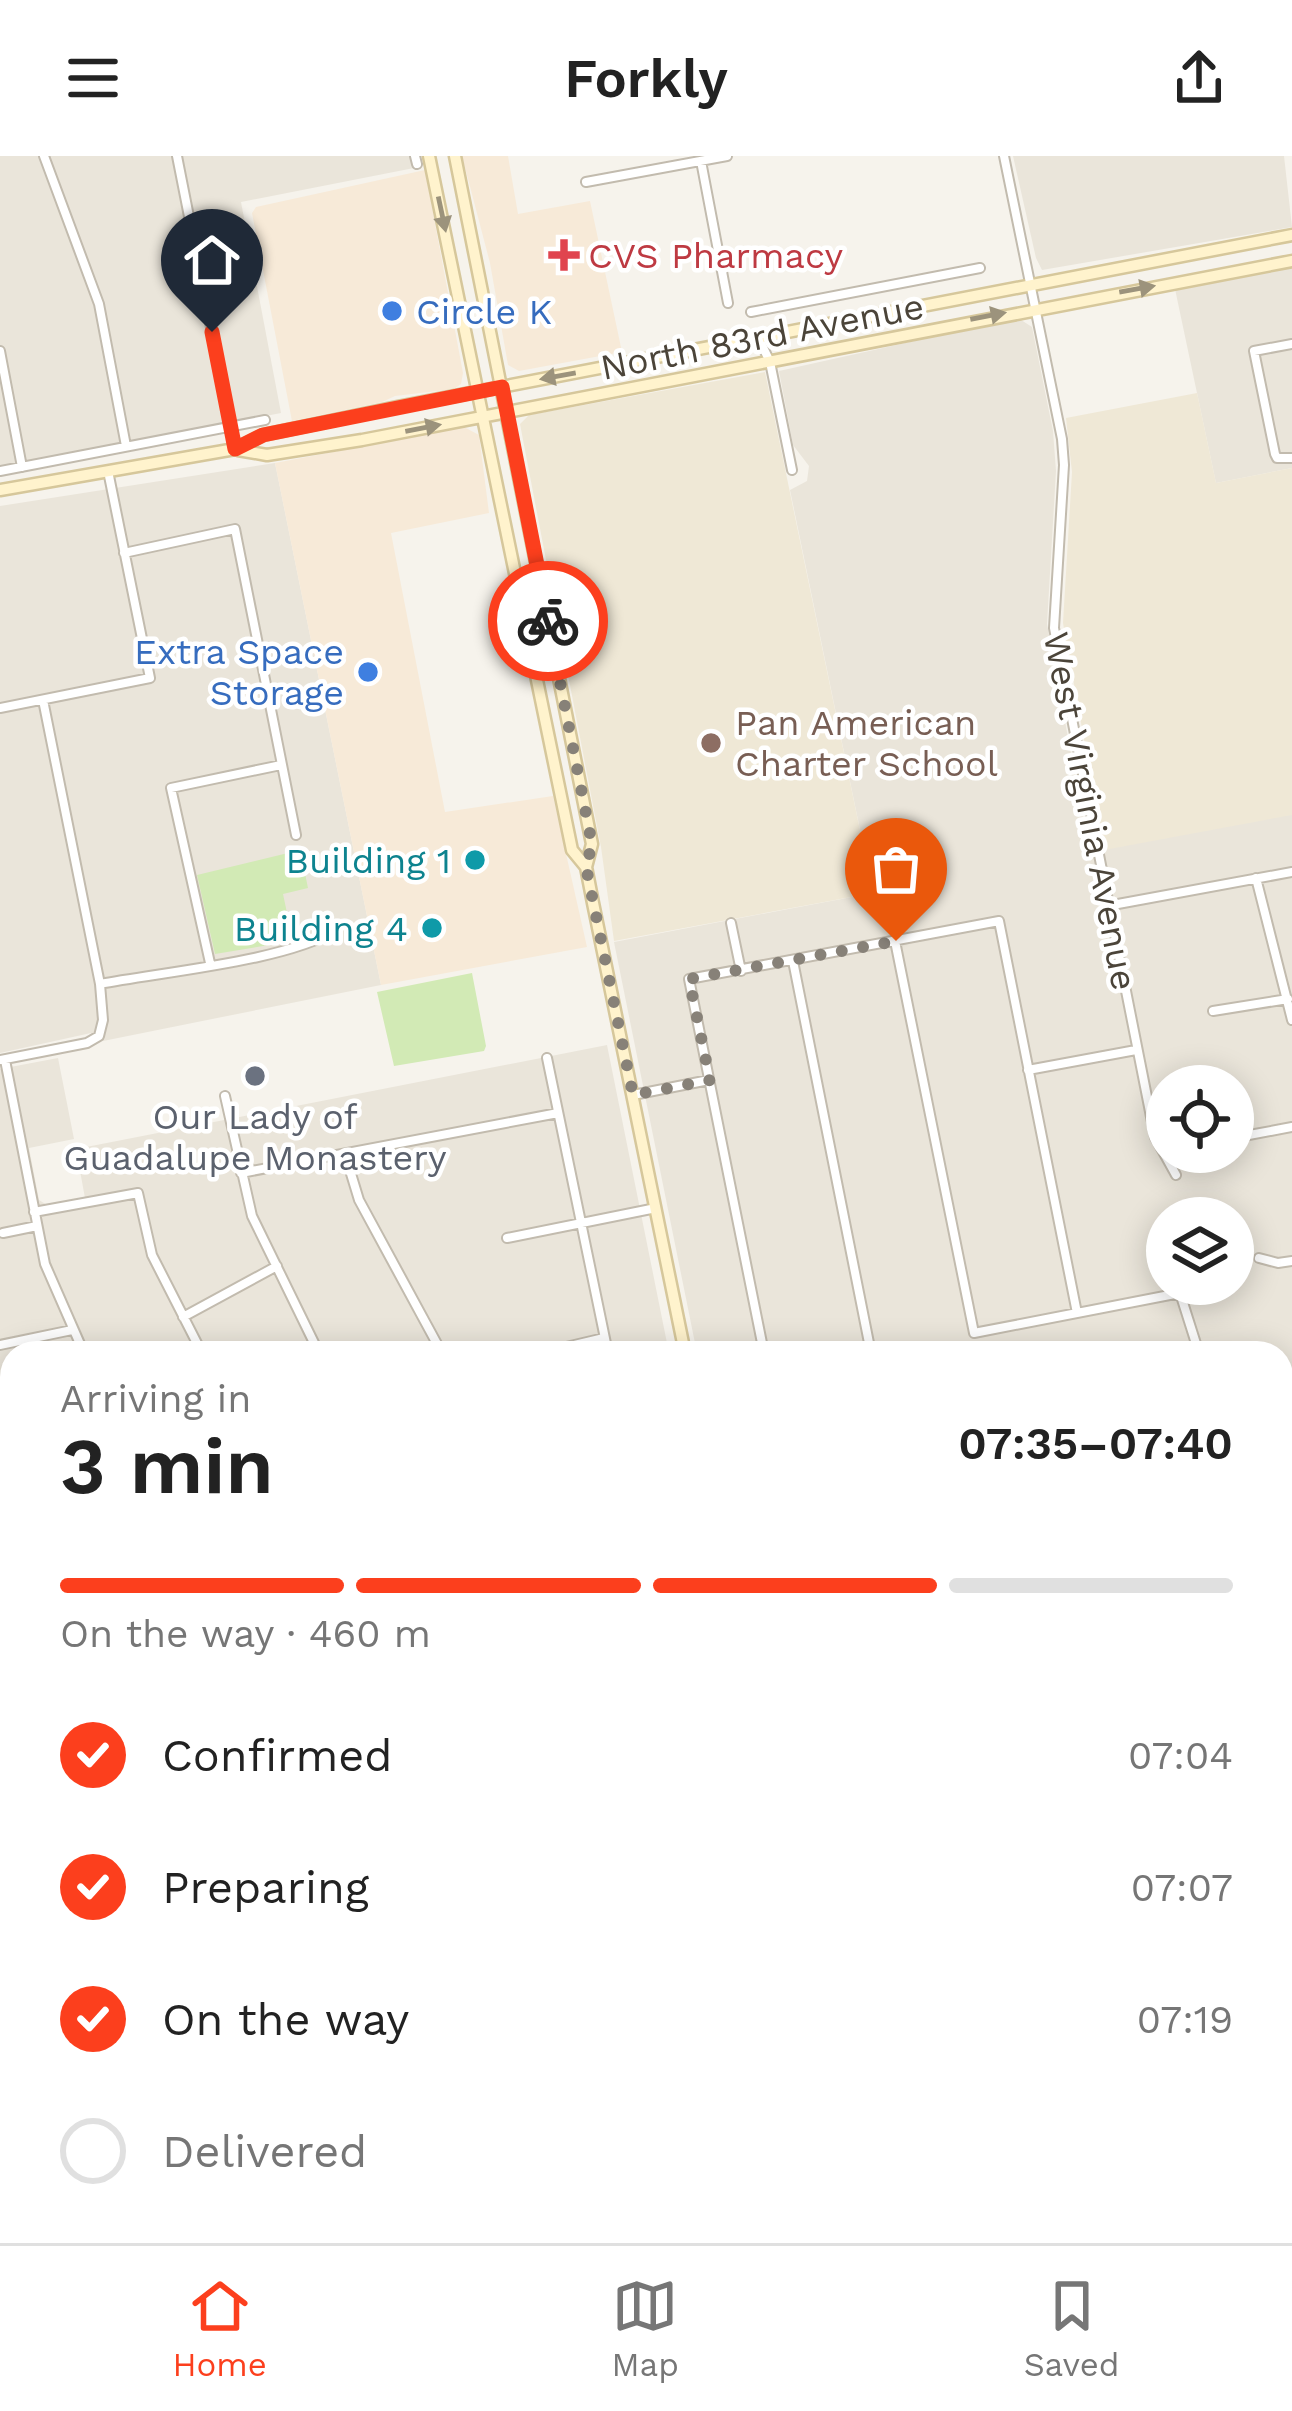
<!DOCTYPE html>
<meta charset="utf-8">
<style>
:root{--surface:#fff;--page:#f6f6f6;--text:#222;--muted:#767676;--line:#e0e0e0;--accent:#fc3f1d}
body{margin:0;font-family:"Work Sans",sans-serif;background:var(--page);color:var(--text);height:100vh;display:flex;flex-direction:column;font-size:45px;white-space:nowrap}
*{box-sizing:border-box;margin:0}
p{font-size:39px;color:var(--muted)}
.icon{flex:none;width:66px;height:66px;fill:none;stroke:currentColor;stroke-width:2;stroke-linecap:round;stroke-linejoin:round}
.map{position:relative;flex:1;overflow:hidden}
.side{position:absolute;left:0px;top:1185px;width:1293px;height:903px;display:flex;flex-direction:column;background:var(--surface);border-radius:36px 36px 0 0;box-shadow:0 6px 30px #0003}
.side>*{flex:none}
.buttons{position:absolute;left:1146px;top:909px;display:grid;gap:24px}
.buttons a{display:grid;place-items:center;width:108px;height:108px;border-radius:50%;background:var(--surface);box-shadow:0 6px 30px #0003;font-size:60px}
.pin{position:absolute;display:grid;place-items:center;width:102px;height:102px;color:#fff;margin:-123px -51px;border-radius:50% 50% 50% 0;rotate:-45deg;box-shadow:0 0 12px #0007}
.pin .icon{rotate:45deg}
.courier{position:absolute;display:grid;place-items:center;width:120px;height:120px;margin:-60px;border:9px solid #fc3f1d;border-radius:50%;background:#fff;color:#222;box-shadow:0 3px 15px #0007}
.headline em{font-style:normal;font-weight:600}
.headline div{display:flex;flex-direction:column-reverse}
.headline{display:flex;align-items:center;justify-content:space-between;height:204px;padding:0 60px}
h1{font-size:78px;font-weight:600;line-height:90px}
.bar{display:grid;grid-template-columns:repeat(4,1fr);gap:18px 12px;align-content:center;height:144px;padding:0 60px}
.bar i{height:15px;border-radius:9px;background:var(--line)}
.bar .active{background:var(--accent)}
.bar p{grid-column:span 4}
ol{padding:0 60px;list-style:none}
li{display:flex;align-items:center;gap:36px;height:132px}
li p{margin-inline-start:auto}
li .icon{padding:12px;border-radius:50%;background:var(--accent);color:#fff;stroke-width:4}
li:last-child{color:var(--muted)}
li i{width:66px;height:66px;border:6px solid var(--line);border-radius:50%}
header{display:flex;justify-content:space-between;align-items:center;height:156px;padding:0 60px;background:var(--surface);font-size:54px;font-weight:600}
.tabs{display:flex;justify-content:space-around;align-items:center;height:168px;border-top:3px solid var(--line);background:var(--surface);font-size:33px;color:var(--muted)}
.tabs a{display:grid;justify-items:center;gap:6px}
.tabs .active{color:var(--accent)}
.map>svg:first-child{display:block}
</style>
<header><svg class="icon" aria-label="menu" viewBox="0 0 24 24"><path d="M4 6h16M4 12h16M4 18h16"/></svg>Forkly<svg class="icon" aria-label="share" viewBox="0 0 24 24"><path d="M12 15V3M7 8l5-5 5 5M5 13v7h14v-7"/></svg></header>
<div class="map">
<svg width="1292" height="2087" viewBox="0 0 1292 2087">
<rect width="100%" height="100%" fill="#f6f3ec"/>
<!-- residential -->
<path fill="#eae5da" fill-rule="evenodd" d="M0,0H411L414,12L241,46L281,257L0,312Z
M1013,0H1284L1292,71L1042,114L1036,102Z
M1292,112V312L1216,327L1175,133Z
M1018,162L1032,171L1053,275L1056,315L1047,468L1089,695L1292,658V1213L1281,1215V1197H697L614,786L873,737L790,334L807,325L809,310L793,289L779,215ZM1167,930H1233V996H1167ZM1167,1062H1233V1128H1167Z
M275,307L381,829L103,885L91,877L0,897V350Z
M607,889L669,1197H12V1461L0,1464V913L58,902L74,983L29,992L39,1044L47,1049L85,1042L76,993Z
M1292,1238V2087H1067L1051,2076H1281V1240Z
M12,1479V2032L0,2035V1481Z
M12,2047V2076H847L849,2087H0V2049Z
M877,2076H984L928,2087H879Z"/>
<!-- commercial -->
<path fill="#f7ead8" d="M462,0H508L518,58L590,45L622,196L519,215L508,209L490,107Z
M425,14L463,217L461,228L454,233L395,240L382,246L292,265L252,57L256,51Z
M464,271L479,279L489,357L391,377L445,656L553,640L587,791L381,829L275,307Z
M984,2076H1051L1067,2087H928Z"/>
<!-- education -->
<path fill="#efe8d6" d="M765,216L873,737L614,785L601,691L520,268L529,259Z
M1197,237L1216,327L1292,312V659L1104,694L1063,467L1072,316L1066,262Z"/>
<!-- green -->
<path fill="#d2eab5" d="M288,697L301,698L308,732L283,738L293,785L215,798L197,719Z
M472,817L486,890L484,895L394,910L377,836Z"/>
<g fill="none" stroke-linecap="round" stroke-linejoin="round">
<!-- minor casing -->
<g stroke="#c2bbae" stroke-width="12">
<path id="minor" d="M44,0L99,148L126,290
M177,0L235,293
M415,0L417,8
M1004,0L1062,283L1064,309L1054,472L1155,981L1176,1019
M701,5L728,147
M586,26L727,0
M751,156L980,112
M759,183L770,206L792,314
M1292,188L1254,195L1275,298L1277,302H1292
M0,195L22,311
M0,315L265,264
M124,397L235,373L296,679
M0,552L150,522L108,315
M1256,722L1292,864
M1107,750L1292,716
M731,767L741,815
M895,785L974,1177L1180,1137L1199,1197
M793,805L871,1197
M210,807L171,632L281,609
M100,828C162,816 286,805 336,774
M1213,855L1288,843
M547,902L608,1197
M0,904L87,887L99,880L103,864L100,828L43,544
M5,904L45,1108L84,1197
M1028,914L1136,894
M633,939L709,924
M225,940L252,1060L319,1197
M1233,982L1292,971
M345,998L359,1044L442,1197
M241,1017L558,957
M34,1056L138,1037L152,1099L202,1197
M3,1077L37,1070
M507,1082L656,1052
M1259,1102L1278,1107L1292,1105
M183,1161L277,1110
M0,1189L72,1174
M566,1191L604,1182
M764,1197L689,823L999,765L1077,1157
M854,1197L871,1194
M12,1308V1338
M1281,1342L1292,1339
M1281,1471L1292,1484
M0,1582L12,1580
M1281,1654L1292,1682
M1281,1742L1292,1739
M0,1819L12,1878
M1281,1850L1292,1849
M0,1933L12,1931
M0,2040L12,2038
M548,2076L550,2087
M664,2076L666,2087
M1272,2076L1274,2087
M0,2081L3,2087
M354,2087L403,2076"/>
</g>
<!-- tertiary casing -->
<g stroke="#c2bbae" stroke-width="14">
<path id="tertiary" d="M1281,1226L1292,1224
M0,1472L12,1470"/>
</g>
<!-- secondary casing -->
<g stroke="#d6c79b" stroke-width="15">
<path id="secondary" d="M429,0L572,694L586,711
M455,0L592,688L586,711L593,747L685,1197
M238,294L267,299L362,284L1292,105
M0,334L235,293L263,279L397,251L1292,79
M864,2076L866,2087"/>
</g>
<!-- minor -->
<use href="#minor" stroke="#fff" stroke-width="8"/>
<!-- tertiary -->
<use href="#tertiary" stroke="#fff" stroke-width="9"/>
<!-- secondary -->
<use href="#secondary" stroke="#fff3cd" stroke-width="10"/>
</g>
<!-- one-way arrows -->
<defs><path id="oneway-solid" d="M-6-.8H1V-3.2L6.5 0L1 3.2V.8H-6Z" transform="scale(3)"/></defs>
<g fill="#9c937c">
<use href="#oneway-solid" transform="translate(442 58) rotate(78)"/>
<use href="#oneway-solid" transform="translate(1137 133) rotate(-10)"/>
<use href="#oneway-solid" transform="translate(988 160) rotate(-11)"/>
<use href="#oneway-solid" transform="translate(558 220) rotate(170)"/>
<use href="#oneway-solid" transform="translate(423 272) rotate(-11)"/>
</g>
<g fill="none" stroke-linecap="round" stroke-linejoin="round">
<!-- done -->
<path stroke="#878178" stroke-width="12" stroke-dasharray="0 21.6" d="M548,465L592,688L586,711L633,939L710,924L689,823L896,785"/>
<!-- route -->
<path stroke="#fc3f1d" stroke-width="15" d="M212,176L235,293L263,279L502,231L548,465"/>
</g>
<!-- markers -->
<path fill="#e0444e" stroke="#fff" stroke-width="4.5" d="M558 81h12v12h12v12h-12v12h-12v-12h-12v-12h12z"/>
<g fill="#3f7fe0" stroke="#fff" stroke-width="4.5">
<circle cx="392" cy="155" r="12"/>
<circle cx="368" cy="516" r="12"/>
</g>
<circle fill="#8d6e63" stroke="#fff" stroke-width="4.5" cx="711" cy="587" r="12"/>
<g fill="#0f9aa8" stroke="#fff" stroke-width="4.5">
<circle cx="475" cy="704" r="12"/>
<circle cx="432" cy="772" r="12"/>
</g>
<circle fill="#6b7280" stroke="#fff" stroke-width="4.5" cx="255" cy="920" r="12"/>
<g text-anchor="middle" stroke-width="9" stroke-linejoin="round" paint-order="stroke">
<!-- health labels -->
<g font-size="36" fill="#be3a42" stroke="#fff" text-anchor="start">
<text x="588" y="112">CVS Pharmacy</text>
</g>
<!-- shop labels -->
<g font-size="36" fill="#366cbe" stroke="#fff" text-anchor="start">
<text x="416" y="168">Circle K</text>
<text x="344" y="508" text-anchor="end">Extra Space<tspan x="344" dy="41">Storage</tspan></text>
</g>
<!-- street labels -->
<g font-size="36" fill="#4b4439" stroke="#fff">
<text transform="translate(762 180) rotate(-11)" y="13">North 83rd Avenue</text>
<text transform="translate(1091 655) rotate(79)" y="13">West Virginia Avenue</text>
</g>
<!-- education labels -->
<g font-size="36" fill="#785e54" stroke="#fff" text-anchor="start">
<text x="735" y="579">Pan American<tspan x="735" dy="41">Charter School</tspan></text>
</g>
<!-- culture labels -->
<g font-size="36" fill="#0d838f" stroke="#fff" text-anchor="end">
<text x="451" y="717">Building 1</text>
<text x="408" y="785">Building 4</text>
</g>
<!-- worship labels -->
<g font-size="36" fill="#5b616d" stroke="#fff">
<text x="255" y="973">Our Lady of<tspan x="255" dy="41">Guadalupe Monastery</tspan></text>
</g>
</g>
</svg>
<div class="buttons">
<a><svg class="icon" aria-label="locate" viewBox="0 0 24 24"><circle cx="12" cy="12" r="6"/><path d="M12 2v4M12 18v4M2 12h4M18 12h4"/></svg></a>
<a><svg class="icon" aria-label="layers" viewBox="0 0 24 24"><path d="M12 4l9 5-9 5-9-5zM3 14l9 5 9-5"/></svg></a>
</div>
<div class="pin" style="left:896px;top:785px;background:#ea580c"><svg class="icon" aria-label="bag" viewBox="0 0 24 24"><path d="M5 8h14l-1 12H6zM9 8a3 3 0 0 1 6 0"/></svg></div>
<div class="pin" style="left:212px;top:176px;background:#1f2937"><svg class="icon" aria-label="home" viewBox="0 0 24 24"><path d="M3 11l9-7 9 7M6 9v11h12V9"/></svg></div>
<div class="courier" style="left:548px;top:465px"><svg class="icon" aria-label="bike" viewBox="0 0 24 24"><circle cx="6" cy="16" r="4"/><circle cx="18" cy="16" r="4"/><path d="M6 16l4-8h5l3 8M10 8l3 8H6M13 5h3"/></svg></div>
<section class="side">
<div class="headline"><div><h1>3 min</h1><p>Arriving in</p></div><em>07:35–07:40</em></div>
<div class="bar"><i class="active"></i><i class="active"></i><i class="active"></i><i></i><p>On the way · 460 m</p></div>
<ol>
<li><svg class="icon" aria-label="check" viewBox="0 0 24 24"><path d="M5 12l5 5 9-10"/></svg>Confirmed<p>07:04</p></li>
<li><svg class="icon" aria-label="check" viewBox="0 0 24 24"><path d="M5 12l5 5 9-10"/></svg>Preparing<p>07:07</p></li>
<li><svg class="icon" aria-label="check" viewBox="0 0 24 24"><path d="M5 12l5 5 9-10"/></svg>On the way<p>07:19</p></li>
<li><i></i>Delivered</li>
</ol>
</section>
</div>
<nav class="tabs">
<a class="active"><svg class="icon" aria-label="home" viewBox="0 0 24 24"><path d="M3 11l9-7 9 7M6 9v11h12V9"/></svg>Home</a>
<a><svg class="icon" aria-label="map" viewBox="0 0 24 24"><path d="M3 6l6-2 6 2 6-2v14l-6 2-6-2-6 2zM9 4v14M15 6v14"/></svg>Map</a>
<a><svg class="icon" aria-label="saved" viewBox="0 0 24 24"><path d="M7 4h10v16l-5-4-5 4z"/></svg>Saved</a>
</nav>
